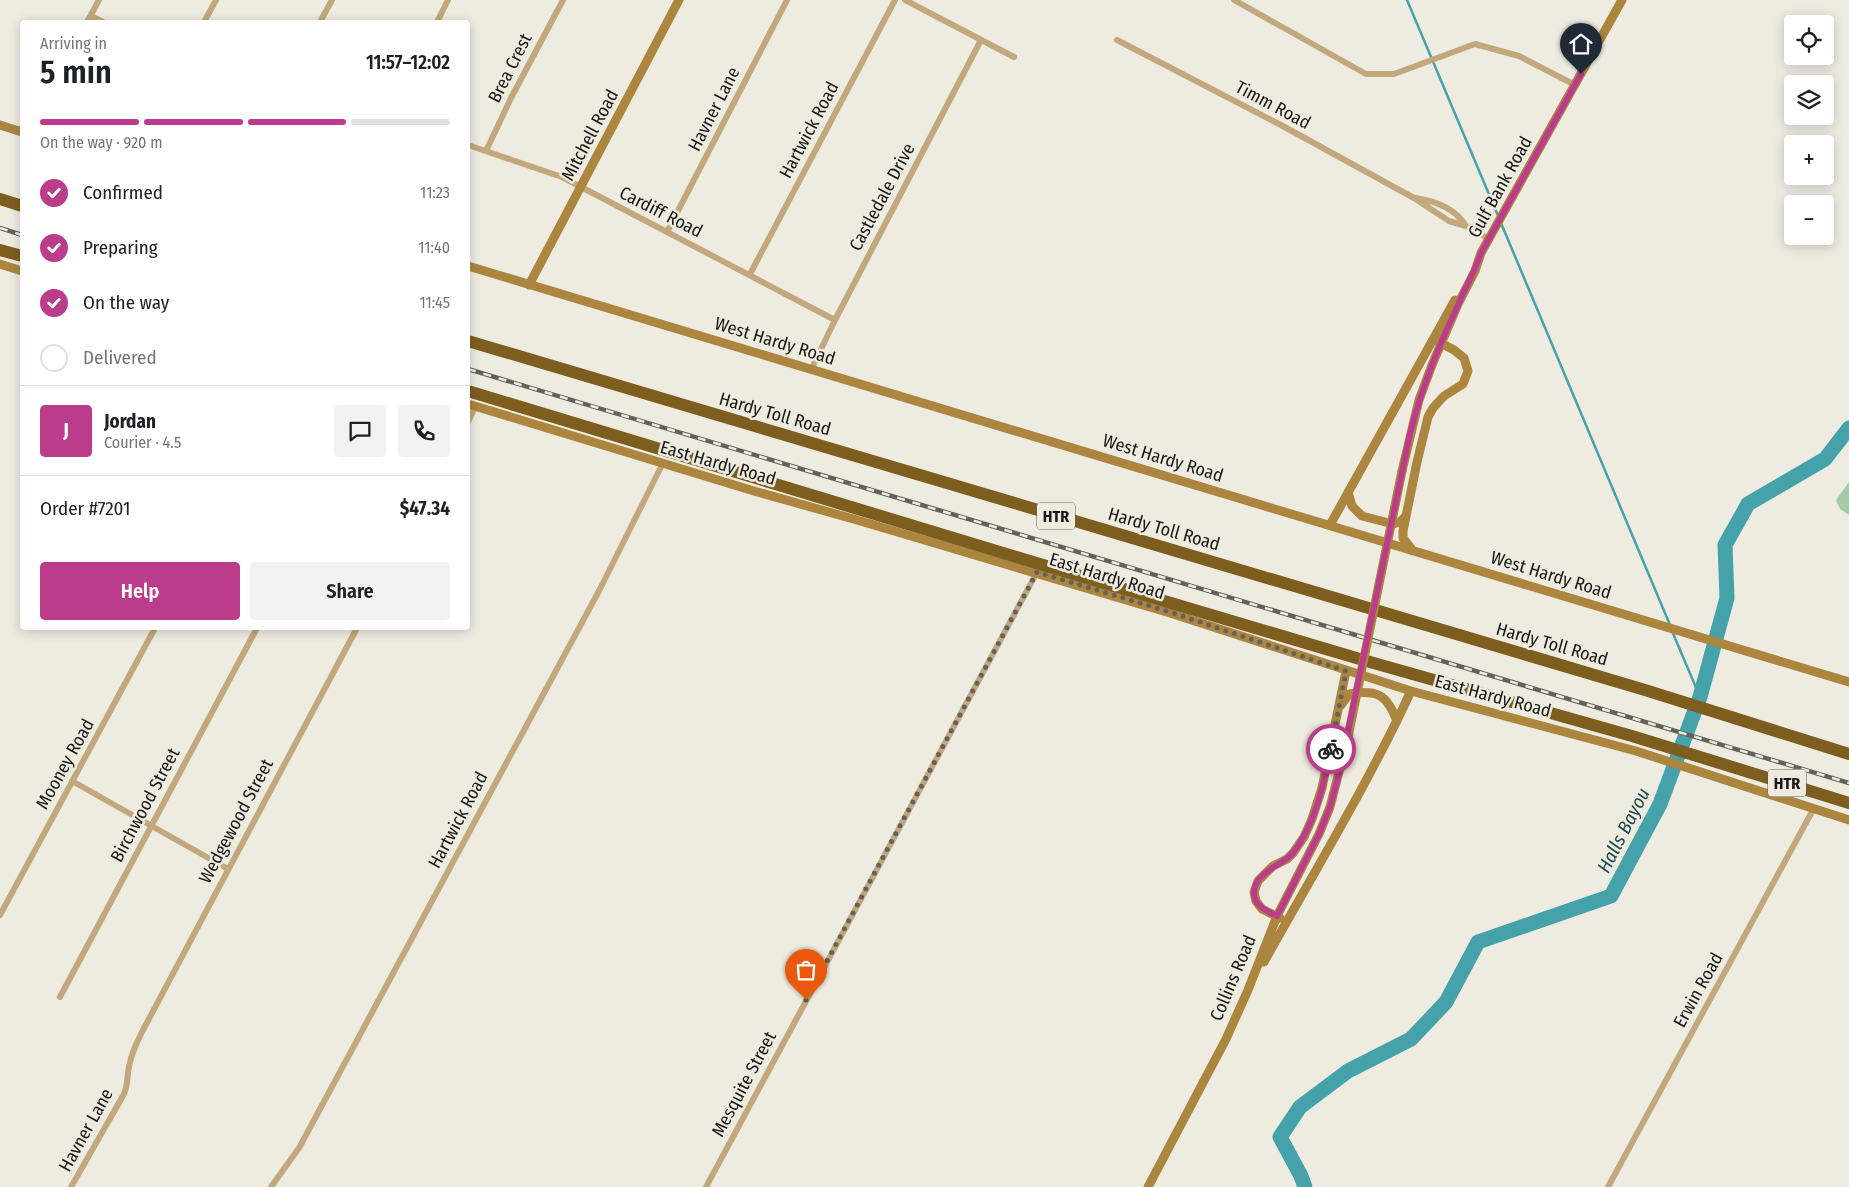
<!DOCTYPE html>
<meta charset="utf-8">
<style>
:root{--surface:#fff;--page:#f2f2f2;--text:#202124;--muted:#757577;--line:#e0e0e0;--accent:#ba3c8a}
body{margin:0;font-family:"Fira Sans Condensed",sans-serif;background:var(--page);color:var(--text);height:100vh;display:flex;flex-direction:column;font-size:19px;white-space:nowrap}
*{box-sizing:border-box;margin:0}
p{font-size:16px;color:var(--muted)}
.icon{flex:none;width:28px;height:28px;fill:none;stroke:currentColor;stroke-width:2;stroke-linecap:round;stroke-linejoin:round}
.map{position:relative;flex:1;overflow:hidden}
.drawer{position:absolute;left:20px;top:20px;width:450px;height:610px;display:flex;flex-direction:column;background:var(--surface);border-radius:5px;box-shadow:0 2px 12px #0003}
.drawer>*{flex:none}
.controls{position:absolute;left:1784px;top:15px;display:grid;gap:10px}
.controls a{display:grid;place-items:center;width:50px;height:50px;border-radius:5px;background:var(--surface);box-shadow:0 2px 12px #0003;font-size:25px}
.pin{position:absolute;display:grid;place-items:center;width:42px;height:42px;color:#fff;margin:-51px -21px;border-radius:50% 50% 50% 0;rotate:-45deg;box-shadow:0 0 5px #0007}
.pin .icon{rotate:45deg}
.courier{position:absolute;display:grid;place-items:center;width:50px;height:50px;margin:-25px;border:4px solid #ba3c8a;border-radius:50%;background:#fff;color:#222;box-shadow:0 1px 6px #0007}
.head em{font-style:normal;font-weight:600}
.head div{display:flex;flex-direction:column-reverse}
.head{display:flex;align-items:center;justify-content:space-between;height:85px;padding:0 20px}
h1{font-size:32px;font-weight:600;line-height:38px}
.bar{display:grid;grid-template-columns:repeat(4,1fr);gap:8px 5px;align-content:center;height:60px;padding:0 20px}
.bar i{height:6px;border-radius:4px;background:var(--line)}
.bar .on{background:var(--accent)}
.bar p{grid-column:span 4}
.line{display:flex;align-items:center;gap:12px;padding:0 20px;border-top:1px solid var(--line)}
.line div{flex:1}
.round{display:grid;place-items:center;flex:none;width:52px;height:52px;border-radius:5px;background:var(--page)}
ol{padding:0 20px;list-style:none}
li{display:flex;align-items:center;gap:15px;height:55px}
li p{margin-inline-start:auto}
li .icon{padding:5px;border-radius:50%;background:var(--accent);color:#fff;stroke-width:4}
li:last-child{color:var(--muted)}
li i{width:28px;height:28px;border:2px solid var(--line);border-radius:50%}
.action{display:flex;gap:10px;margin-top:auto;padding:10px 20px}
.action a{flex:1;height:58px;border-radius:5px;background:var(--accent);color:#fff;font-size:20px;font-weight:600;line-height:58px;text-align:center}
.action a+a{background:var(--page);color:var(--text)}
.map>svg:first-child{display:block}
</style>
<div class="map">
<svg width="1849" height="1187" viewBox="0 0 1849 1187">
<rect width="100%" height="100%" fill="#eeebe1"/>
<!-- green -->
<path fill="#a4caa6" d="M1849,482V515L1840,509L1836,500Z"/>
<g fill="none" stroke-linecap="round" stroke-linejoin="round">
<!-- stream -->
<path stroke="#45a2aa" stroke-width="2.5" d="M1407,0L1499,218
M1501,223L1670,625
M1672,631L1700,697"/>
<!-- river -->
<path stroke="#45a2aa" stroke-width="15" d="M1305,1187L1301,1176L1280,1137L1300,1107L1348,1071L1411,1039L1446,1002L1478,942L1611,896L1660,804L1700,697L1727,598L1725,545L1748,504L1825,459L1849,428"/>
<!-- street -->
<path stroke="#c2a87c" stroke-width="6" d="M905,0L1014,57
M1234,0L1366,74H1394L1475,44L1519,56L1575,85
M91,16L103,22
M87,22L99,0
M204,22L216,0
M320,22L332,0
M437,22L448,0
M1117,40L1281,125L1414,198L1449,221L1466,226L1489,239
M468,145L562,177L835,320
M486,151L511,98L563,0
M1415,198C1436,201 1455,208 1466,226
M667,232L787,0
M750,274L895,0
M811,370L835,320L981,40
M468,422L475,407
M72,781L228,869
M0,915L155,628
M60,997L257,628
M71,1187L124,1094C128,1085 127,1076 129,1067C131,1054 137,1042 143,1030L357,628
M271,1187L299,1148L600,589L663,463
M706,1187L1037,572
M1608,1187L1814,808"/>
<!-- secondary -->
<path stroke="#ac863f" stroke-width="9" d="M0,125L22,132
M0,264L22,271
M468,266L1849,682
M529,285L679,0
M468,404L754,491L857,520L1170,613L1411,691L1636,751L1849,820
M1402,471L1419,400L1432,365L1458,304L1475,271L1481,253L1622,0
M1348,492L1352,506L1362,516L1393,524L1400,522L1406,516
M1330,525L1455,300
M1413,551L1403,538V531L1417,462L1428,417L1433,408L1444,396L1463,384L1468,371L1464,358L1454,350L1437,341
M1341,705L1349,694C1378,689 1387,695 1397,721
M1280,918L1262,909L1256,901L1254,892L1258,881L1273,866L1287,859L1293,853L1304,837L1312,819L1322,788L1346,671
M1264,962C1314,872 1368,784 1411,691
M1148,1187L1226,1039L1248,990L1277,916L1319,834L1330,807L1348,737"/>
<!-- highway -->
<path stroke="#7e5e1f" stroke-width="12" d="M0,199L22,206
M0,250L22,256
M468,341L1645,690L1849,754
M468,391L1023,559L1363,660L1632,736L1849,803"/>
<!-- rail casing -->
<g stroke="#63615b" stroke-width="4.5">
<path id="rail" d="M0,228L22,235
M468,369L1849,783"/>
</g>
<!-- rail -->
<use href="#rail" stroke="#eeebe1" stroke-width="2.5" stroke-dasharray="8" stroke-linecap="butt"/>
<!-- secondary-bridge -->
<path stroke="#ac863f" stroke-width="9" d="M1348,737L1402,471"/>
</g>
<g fill="none" stroke-linecap="round" stroke-linejoin="round">
<!-- done -->
<path stroke="#64625c" stroke-width="5" stroke-dasharray="0 9" d="M806,1000L1037,572L1170,612L1346,671L1331,749"/>
<!-- route -->
<path stroke="#ba3c8a" stroke-width="6" d="M1331,749C1323,785 1316,823 1293,853C1282,866 1254,872 1254,893C1254,906 1267,911 1277,916L1319,834L1330,807L1339,774L1410,434C1421,389 1439,345 1459,303C1466,286 1475,271 1481,253L1581,74"/>
</g>
<g text-anchor="middle" stroke-width="5" stroke-linejoin="round" paint-order="stroke">
<!-- shield labels -->
<g fill="#eeebe1" stroke="#5a5852" stroke-width="1">
<rect x="1037" y="502.5" width="38" height="27" rx="4"/>
<rect x="1768" y="769.5" width="38" height="27" rx="4"/>
</g>
<g font-size="16" font-weight="bold" fill="#1a1915">
<text x="1056" y="522">HTR</text>
<text x="1787" y="789">HTR</text>
</g>
<!-- street labels -->
<g font-size="18" fill="#1a1915" stroke="#eeebe1">
<text transform="translate(510 68) rotate(-63)" y="6">Brea Crest</text>
<text transform="translate(1273 105) rotate(28)" y="6">Timm Road</text>
<text transform="translate(714 109) rotate(-63)" y="6">Havner Lane</text>
<text transform="translate(809 130) rotate(-62)" y="6">Hartwick Road</text>
<text transform="translate(590 135) rotate(-62)" y="6">Mitchell Road</text>
<text transform="translate(1500 187) rotate(-61)" y="6">Gulf Bank Road</text>
<text transform="translate(882 197) rotate(-62)" y="6">Castledale Drive</text>
<text transform="translate(661 212) rotate(27)" y="6">Cardiff Road</text>
<text transform="translate(775 341) rotate(17)" y="6">West Hardy Road</text>
<text transform="translate(775 414) rotate(16)" y="6">Hardy Toll Road</text>
<text transform="translate(1163 458) rotate(17)" y="6">West Hardy Road</text>
<text transform="translate(718 463) rotate(16)" y="6">East Hardy Road</text>
<text transform="translate(1164 529) rotate(16)" y="6">Hardy Toll Road</text>
<text transform="translate(1551 575) rotate(17)" y="6">West Hardy Road</text>
<text transform="translate(1107 576) rotate(17)" y="6">East Hardy Road</text>
<text transform="translate(1552 644) rotate(16)" y="6">Hardy Toll Road</text>
<text transform="translate(1493 696) rotate(15)" y="6">East Hardy Road</text>
<text transform="translate(65 764) rotate(-61)" y="6">Mooney Road</text>
<text transform="translate(145 805) rotate(-62)" y="6">Birchwood Street</text>
<text transform="translate(458 820) rotate(-62)" y="6">Hartwick Road</text>
<text transform="translate(236 821) rotate(-62)" y="6">Wedgewood Street</text>
<text transform="translate(1233 978) rotate(-67)" y="6">Collins Road</text>
<text transform="translate(1698 990) rotate(-61)" y="6">Erwin Road</text>
<text transform="translate(744 1084) rotate(-62)" y="6">Mesquite Street</text>
<text transform="translate(86 1130) rotate(-61)" y="6">Havner Lane</text>
</g>
<!-- water labels -->
<g font-size="19" font-style="italic" fill="#1d484b" stroke="#eeebe1">
<text transform="translate(1623 830) rotate(-63)" y="7">Halls Bayou</text>
</g>
</g>
</svg>
<div class="controls">
<a><svg class="icon" aria-label="locate" viewBox="0 0 24 24"><circle cx="12" cy="12" r="6"/><path d="M12 2v4M12 18v4M2 12h4M18 12h4"/></svg></a>
<a><svg class="icon" aria-label="layers" viewBox="0 0 24 24"><path d="M12 4l9 5-9 5-9-5zM3 14l9 5 9-5"/></svg></a>
<a>+</a>
<a>−</a>
</div>
<div class="pin" style="left:806px;top:1000px;background:#ea580c"><svg class="icon" aria-label="bag" viewBox="0 0 24 24"><path d="M5 8h14l-1 12H6zM9 8a3 3 0 0 1 6 0"/></svg></div>
<div class="pin" style="left:1581px;top:74px;background:#1f2937"><svg class="icon" aria-label="home" viewBox="0 0 24 24"><path d="M3 11l9-7 9 7M6 9v11h12V9"/></svg></div>
<div class="courier" style="left:1331px;top:749px"><svg class="icon" aria-label="bike" viewBox="0 0 24 24"><circle cx="6" cy="16" r="4"/><circle cx="18" cy="16" r="4"/><path d="M6 16l4-8h5l3 8M10 8l3 8H6M13 5h3"/></svg></div>
<section class="drawer">
<div class="head"><div><h1>5 min</h1><p>Arriving in</p></div><em>11:57–12:02</em></div>
<div class="bar"><i class="on"></i><i class="on"></i><i class="on"></i><i></i><p>On the way · 920 m</p></div>
<ol>
<li><svg class="icon" aria-label="check" viewBox="0 0 24 24"><path d="M5 12l5 5 9-10"/></svg>Confirmed<p>11:23</p></li>
<li><svg class="icon" aria-label="check" viewBox="0 0 24 24"><path d="M5 12l5 5 9-10"/></svg>Preparing<p>11:40</p></li>
<li><svg class="icon" aria-label="check" viewBox="0 0 24 24"><path d="M5 12l5 5 9-10"/></svg>On the way<p>11:45</p></li>
<li><i></i>Delivered</li>
</ol>
<div class="line" style="height:90px"><b class="round" style="background:var(--accent);color:#fff">J</b><div><b>Jordan</b><p>Courier · 4.5</p></div><a class="round"><svg class="icon" aria-label="chat" viewBox="0 0 24 24"><path d="M4 5h16v11H9l-5 4z"/></svg></a><a class="round"><svg class="icon" aria-label="phone" viewBox="0 0 24 24"><path d="M5 4h4l2 5-3 2q2 4 5 5l2-3 5 2v4C11 20 4 13 5 4z"/></svg></a></div>
<div class="line" style="height:65px"><div>Order #7201</div><b>$47.34</b></div>
<div class="action"><a>Help</a><a>Share</a></div>
</section>
</div>
